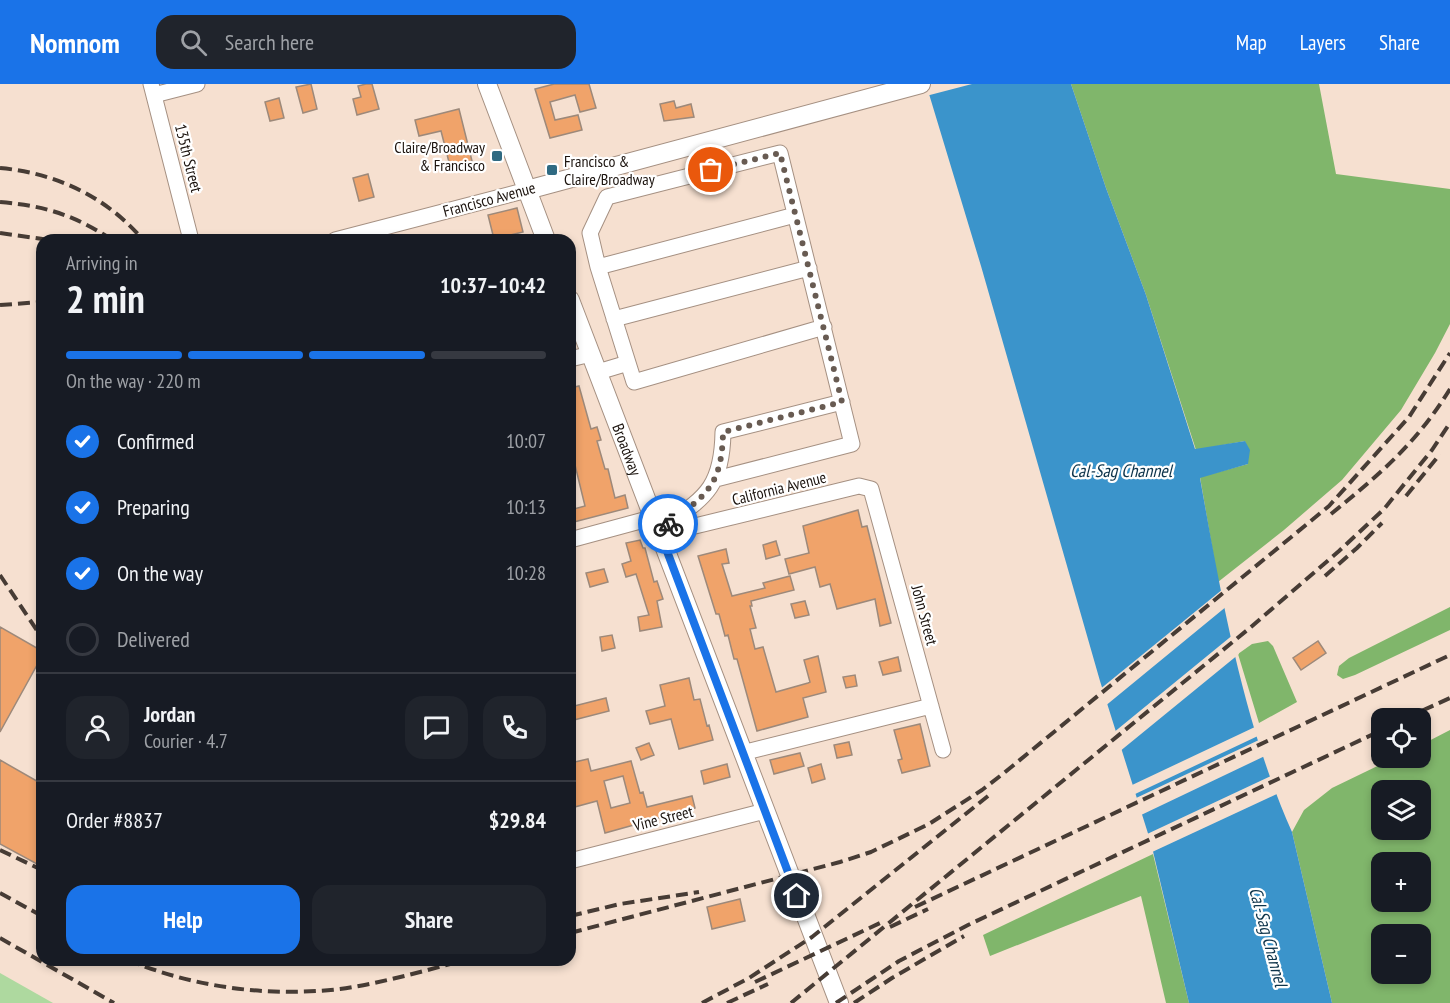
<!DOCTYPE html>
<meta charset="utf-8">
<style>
:root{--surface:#171b24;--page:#20242c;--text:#f1f3f6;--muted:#9ea1a6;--line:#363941;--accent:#1a73e8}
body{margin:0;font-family:"PT Sans Narrow",sans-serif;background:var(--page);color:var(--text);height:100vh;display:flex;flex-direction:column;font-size:22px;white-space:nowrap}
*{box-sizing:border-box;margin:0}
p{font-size:20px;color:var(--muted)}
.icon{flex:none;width:33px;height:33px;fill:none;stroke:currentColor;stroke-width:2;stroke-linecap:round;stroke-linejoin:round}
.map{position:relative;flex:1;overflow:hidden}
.sheet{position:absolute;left:36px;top:150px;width:540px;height:732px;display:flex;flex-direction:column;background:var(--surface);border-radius:18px;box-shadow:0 3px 9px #0003}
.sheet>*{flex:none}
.buttons{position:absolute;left:1371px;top:624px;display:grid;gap:12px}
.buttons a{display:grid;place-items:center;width:60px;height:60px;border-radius:12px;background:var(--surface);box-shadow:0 3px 9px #0003;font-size:30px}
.pin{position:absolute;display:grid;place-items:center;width:51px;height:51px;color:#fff;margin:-26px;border:3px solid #fff;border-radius:50%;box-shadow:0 2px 6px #0007}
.courier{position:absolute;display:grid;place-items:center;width:60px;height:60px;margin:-30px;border:4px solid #1a73e8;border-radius:50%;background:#fff;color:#222;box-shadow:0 2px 8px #0007}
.head em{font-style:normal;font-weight:700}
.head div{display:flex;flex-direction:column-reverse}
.head{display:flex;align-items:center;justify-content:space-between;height:102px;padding:0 30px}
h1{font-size:39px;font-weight:700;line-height:45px}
.bar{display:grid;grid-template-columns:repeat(4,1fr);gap:9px 6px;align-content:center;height:72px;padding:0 30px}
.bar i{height:8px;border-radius:4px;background:var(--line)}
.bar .on{background:var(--accent)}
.bar p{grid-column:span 4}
.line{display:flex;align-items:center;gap:15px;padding:0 30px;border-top:2px solid var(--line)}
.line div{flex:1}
.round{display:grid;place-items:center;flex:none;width:63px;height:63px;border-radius:18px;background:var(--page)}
ol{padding:0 30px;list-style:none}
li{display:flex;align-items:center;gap:18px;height:66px}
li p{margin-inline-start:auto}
li .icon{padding:6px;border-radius:50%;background:var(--accent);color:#fff;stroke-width:4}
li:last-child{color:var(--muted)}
li i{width:33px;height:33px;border:3px solid var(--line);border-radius:50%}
.button{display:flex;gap:12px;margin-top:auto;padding:12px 30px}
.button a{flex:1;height:69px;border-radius:18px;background:var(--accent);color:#fff;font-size:24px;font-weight:700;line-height:69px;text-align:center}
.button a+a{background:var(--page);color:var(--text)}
header{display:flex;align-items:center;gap:36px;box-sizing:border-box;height:84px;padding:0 30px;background:var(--accent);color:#fff}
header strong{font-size:28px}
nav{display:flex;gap:33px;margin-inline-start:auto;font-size:21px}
.search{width:420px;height:54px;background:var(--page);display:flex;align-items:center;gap:15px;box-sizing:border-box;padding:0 21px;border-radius:18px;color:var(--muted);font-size:22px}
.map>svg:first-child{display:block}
</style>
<header>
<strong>Nomnom</strong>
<div class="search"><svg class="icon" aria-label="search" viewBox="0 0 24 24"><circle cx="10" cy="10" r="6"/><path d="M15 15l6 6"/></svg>Search here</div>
<nav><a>Map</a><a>Layers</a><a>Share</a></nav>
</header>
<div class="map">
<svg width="1450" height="919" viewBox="0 0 1450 919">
<rect width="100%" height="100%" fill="#f6e0d0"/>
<!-- green -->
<path fill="#aed99f" d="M0,889L53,919H0Z"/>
<!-- forest -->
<path fill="#80b66b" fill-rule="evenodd" d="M1071,0H1319L1336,90L1450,105V240L1435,269L1401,326L1342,396L1284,446L1218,498L1200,393L1248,380L1245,357L1196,366L1146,211L1106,104Z
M1450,523V546L1355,591L1343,595L1337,591L1339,582L1349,574Z
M1268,557L1273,562L1297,618L1259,639L1238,570L1252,560Z
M1450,646V919H1332L1292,748L1304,726L1332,704L1394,674H1420L1421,661ZM1382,706H1420V746H1382ZM1382,778H1420V818H1382ZM1382,850H1420V890H1382Z
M1153,770L1189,919H1166L1141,812L990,872L983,851Z"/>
<!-- water -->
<path fill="#3b94cb" d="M926,0H1071L1106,104L1146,211L1195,365L1245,357L1250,366L1248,380L1200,394C1221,511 1243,638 1292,748L1332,919H1189L1151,759L1100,597L981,182Z"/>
<!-- pier -->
<path fill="#f6e0d0" d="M923,0H972L926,12Z
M1223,505L1227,522L1104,623L1099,606Z
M1234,550L1239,570L1119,668L1113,649Z
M1257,642L1260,651L1133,711L1130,702Z
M1261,655L1267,671L1139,732L1134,715Z
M1273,691L1279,709L1150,769L1145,751Z"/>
<!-- building -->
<path fill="#f0a36a" stroke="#9d897a" stroke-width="1.5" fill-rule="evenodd" d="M311,0L317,25L303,29L296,3Z
M366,0H372L379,25L357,31L353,15L361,13L358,2Z
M554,0H589L596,24L580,28L575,11L550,18L555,36L578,31L582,46L550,54L535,5Z
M279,14L284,34L270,37L265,18Z
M674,17L676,24L691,20L694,33L664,37L660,20Z
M459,25L472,77L450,82L441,47L419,52L415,36Z
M368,90L374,113L359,117L353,94Z
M517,124L523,148L494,155L488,131Z
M579,302L591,345L597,343L601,356L597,357L605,385H608L615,414L625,411L628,424L570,439V426L585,422L575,381L572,382L570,373V304Z
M858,426L862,443L867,442L891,539L880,542L875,515L837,525L830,500L820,503L815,483L789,490L785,475L809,469L803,442Z
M640,456L643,464H645L654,498L657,497L663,515L657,517L662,543L640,547L638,533L649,531L636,490L626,493L622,480L631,477L626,459Z
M776,457L780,471L766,475L763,461Z
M726,465L729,479L722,480L732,512L765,504L763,499L790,492L794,506L751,517L752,522H750L756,544L750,545L755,565L763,563L776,608L808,599L810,598L804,576L818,572L826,608L803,614L808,633L757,647L737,575H734L728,551L725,552L719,530H716L698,472Z
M604,485L608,498L590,503L586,489Z
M805,517L809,531L795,534L791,520Z
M0,543L42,567V572L0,648Z
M612,551L615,564L602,567L600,553Z
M1318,557L1326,569L1301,586L1293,574Z
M898,573L901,587L883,591L879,578Z
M855,591L857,602L846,604L843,593Z
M689,594L694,616L700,615L707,642L709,641L713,656L679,665L671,635L650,640L646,627L665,622L660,601Z
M606,614L609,627L570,637V623Z
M920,640L930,682L902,689L898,676L902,675L894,646Z
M849,658L852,671L837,674L834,661Z
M649,659L654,671L641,676L636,664Z
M800,669L804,682L774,690L770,676Z
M588,675L591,687L631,677L640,709L643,708L647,723L692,712L695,724L605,749L597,717L571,724L570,719V679ZM623,692L630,719L611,724L604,697Z
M0,676L42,700V770L37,780L0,760Z
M727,680L730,693L704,700L701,687Z
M821,680L825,695L812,699L808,684Z
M740,815L745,837L712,845L707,823Z"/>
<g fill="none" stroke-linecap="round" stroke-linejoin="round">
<!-- minor casing -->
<g stroke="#a59082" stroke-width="17">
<path id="minor" d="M151,0L191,156
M154,11L197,0
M335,156L527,106
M598,183L795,131
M614,235L809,184
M570,275L591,270
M598,288L628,279
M716,395L852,360L780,69L607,113L590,149L598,183L634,298L824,243
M659,446L695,442L859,402L871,405L943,666
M659,446C703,414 722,407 723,348L842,318
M570,456L655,433
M742,669L931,622
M570,777L765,727"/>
</g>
<!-- tertiary casing -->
<g stroke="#a59082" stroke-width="20">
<g id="tertiary">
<path d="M487,0L546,156"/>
<path d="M527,106L921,0"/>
<path id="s1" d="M570,216L839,919"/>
</g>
</g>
<!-- minor -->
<use href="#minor" stroke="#fff" stroke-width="15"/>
<!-- tertiary -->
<use href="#tertiary" stroke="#fff" stroke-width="18"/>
<!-- rail -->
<path stroke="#473c35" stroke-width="4" stroke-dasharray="12 6" stroke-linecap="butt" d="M0,84C56,89 107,113 143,156
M0,118C47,122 73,131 113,156
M0,149L50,156
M0,221L42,218
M1406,412L1440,370
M1331,430C1380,390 1416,360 1450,305
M0,491L42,554
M1325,492L1357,464L1382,439
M1406,634L1450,614
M0,766L42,786
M0,809L42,832
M915,823L1450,571
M570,832L620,820L699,808
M890,843L928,825
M570,849L840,778L871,768L929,740L982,706L1004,689L1329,422L1409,333L1450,269
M0,854L114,919
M128,876C196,904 268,913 340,905C382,899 424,887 465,876
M755,898L880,839
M702,919L749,894L812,853L988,712
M727,919L768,900
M791,919L1251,543L1339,467L1384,425L1432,366L1450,339
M836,919L899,877L968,841L1382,646
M854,919L892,894L964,852"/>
</g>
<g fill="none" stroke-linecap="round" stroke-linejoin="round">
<!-- done -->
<path stroke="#685b52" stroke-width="6" stroke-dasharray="0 10.8" d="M668,440C708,410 722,400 723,348L842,318L780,69L711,86"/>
<!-- route -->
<path stroke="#1a73e8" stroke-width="8" d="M668,440L659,446L797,812"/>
</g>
<!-- markers -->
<g fill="#2f6a82" stroke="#fff" stroke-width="2">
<rect x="491" y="66" width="12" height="12" rx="3"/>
<rect x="546" y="80" width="12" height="12" rx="3"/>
</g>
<g text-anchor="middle" stroke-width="4.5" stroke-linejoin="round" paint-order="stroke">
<!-- poi labels -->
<g font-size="16" fill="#1b130e" stroke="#fff" text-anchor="end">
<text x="485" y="69">Claire/Broadway<tspan x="485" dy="18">&amp; Francisco</tspan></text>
<text x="564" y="83" text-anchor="start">Francisco &amp;<tspan x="564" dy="18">Claire/Broadway</tspan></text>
</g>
<!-- street labels -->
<g font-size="16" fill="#1b130e" stroke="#fff">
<text transform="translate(189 74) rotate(76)" y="6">135th Street</text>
<text transform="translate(489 115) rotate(-15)" y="6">Francisco Avenue</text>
<text dy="6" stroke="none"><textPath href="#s1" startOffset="160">Broadway</textPath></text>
<text transform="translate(779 404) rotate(-14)" y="6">California Avenue</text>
<text transform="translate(925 531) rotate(75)" y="6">John Street</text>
<text transform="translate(663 734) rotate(-14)" y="6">Vine Street</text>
</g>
<!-- water labels -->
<g font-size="18" font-style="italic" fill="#0e344b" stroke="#fff">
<text x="1121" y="393">Cal-Sag Channel</text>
<text transform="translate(1268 853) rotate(75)" y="6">Cal-Sag Channel</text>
</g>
</g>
</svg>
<div class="buttons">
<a><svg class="icon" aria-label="locate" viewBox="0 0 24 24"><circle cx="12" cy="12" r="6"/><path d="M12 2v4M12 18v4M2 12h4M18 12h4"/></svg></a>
<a><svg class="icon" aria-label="layers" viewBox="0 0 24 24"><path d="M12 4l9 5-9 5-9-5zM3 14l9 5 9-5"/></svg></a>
<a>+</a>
<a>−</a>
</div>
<div class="pin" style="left:711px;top:86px;background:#ea580c"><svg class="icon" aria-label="bag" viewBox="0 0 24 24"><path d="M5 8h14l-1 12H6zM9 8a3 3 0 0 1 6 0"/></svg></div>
<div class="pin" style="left:797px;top:812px;background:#1f2937"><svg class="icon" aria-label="home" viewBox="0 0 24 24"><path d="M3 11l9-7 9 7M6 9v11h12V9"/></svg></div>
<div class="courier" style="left:668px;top:440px"><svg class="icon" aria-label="bike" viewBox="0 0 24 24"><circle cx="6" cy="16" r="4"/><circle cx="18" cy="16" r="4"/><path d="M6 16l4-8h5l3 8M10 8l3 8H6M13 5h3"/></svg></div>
<section class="sheet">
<div class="head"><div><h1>2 min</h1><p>Arriving in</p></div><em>10:37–10:42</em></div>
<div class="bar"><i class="on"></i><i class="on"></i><i class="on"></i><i></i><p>On the way · 220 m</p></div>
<ol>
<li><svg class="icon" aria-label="check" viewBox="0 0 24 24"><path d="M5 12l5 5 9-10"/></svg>Confirmed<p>10:07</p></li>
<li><svg class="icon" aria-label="check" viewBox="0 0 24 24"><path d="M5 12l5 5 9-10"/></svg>Preparing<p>10:13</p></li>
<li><svg class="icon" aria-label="check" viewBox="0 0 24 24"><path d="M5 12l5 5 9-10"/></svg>On the way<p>10:28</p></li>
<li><i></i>Delivered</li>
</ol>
<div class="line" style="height:108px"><a class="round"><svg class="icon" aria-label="person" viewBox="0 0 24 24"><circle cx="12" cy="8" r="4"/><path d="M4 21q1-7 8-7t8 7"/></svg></a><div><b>Jordan</b><p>Courier · 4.7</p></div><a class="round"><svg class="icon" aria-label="chat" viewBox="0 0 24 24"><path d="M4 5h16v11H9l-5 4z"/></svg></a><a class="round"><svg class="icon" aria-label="phone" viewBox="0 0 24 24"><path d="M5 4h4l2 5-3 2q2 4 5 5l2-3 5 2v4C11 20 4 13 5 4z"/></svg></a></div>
<div class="line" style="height:78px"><div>Order #8837</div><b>$29.84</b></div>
<div class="button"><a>Help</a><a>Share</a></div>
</section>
</div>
